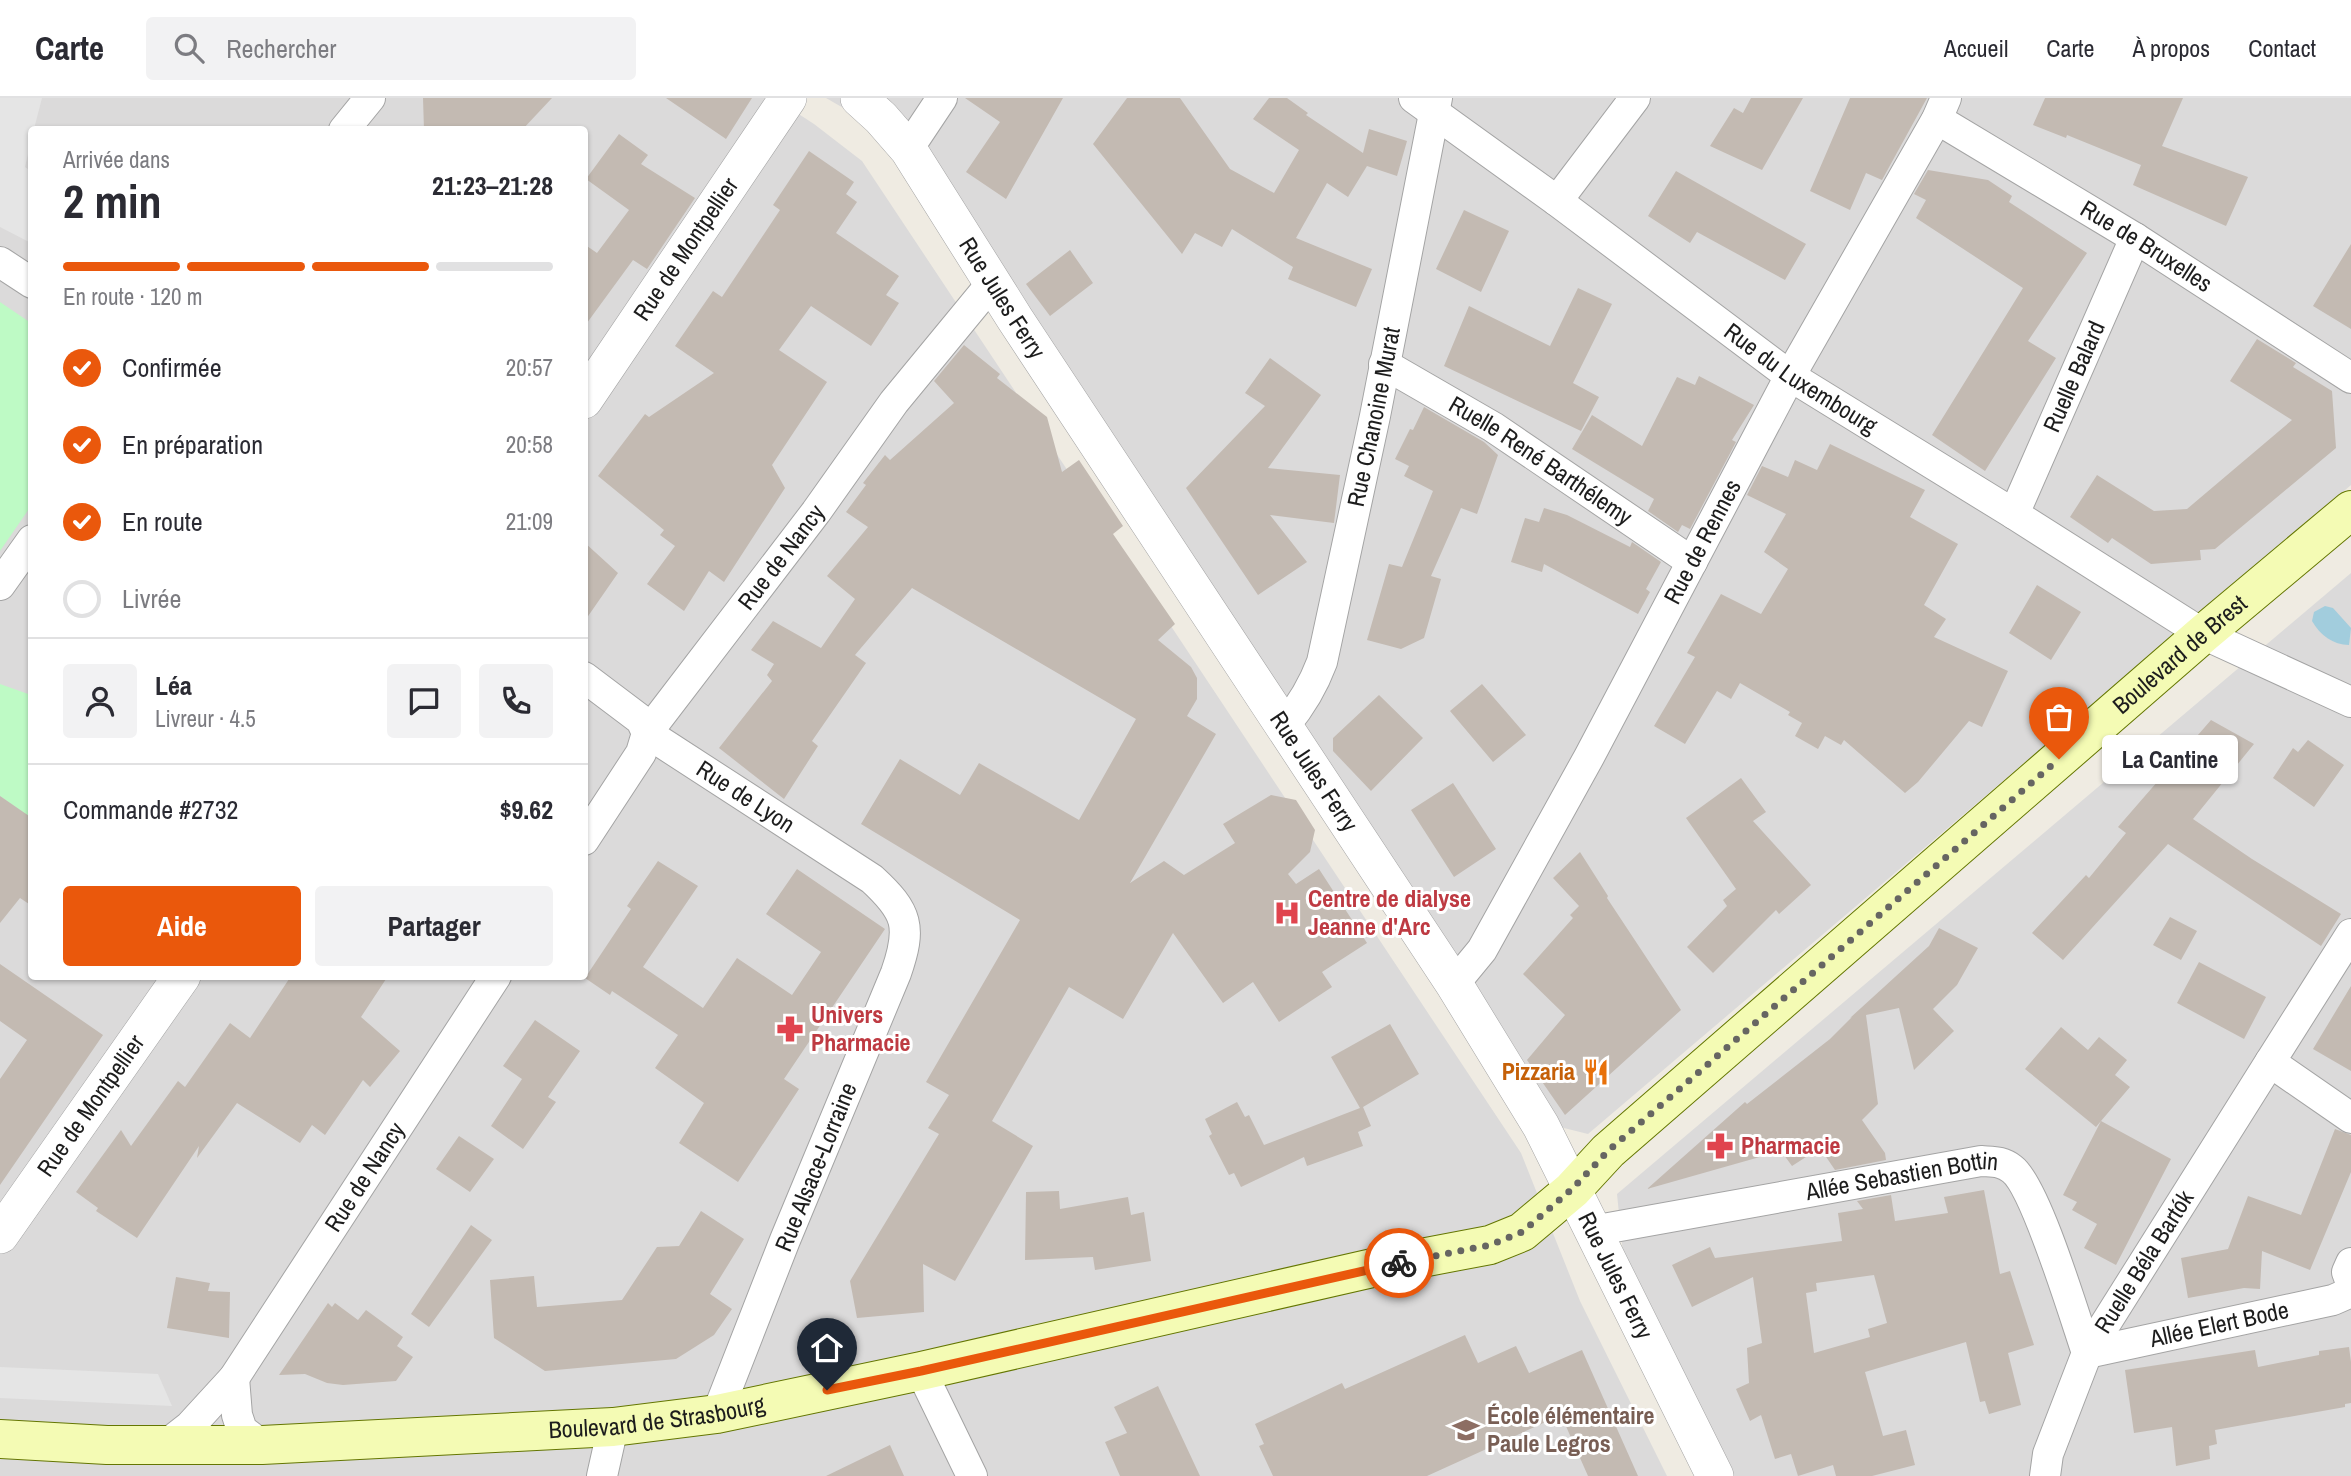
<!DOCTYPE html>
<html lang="fr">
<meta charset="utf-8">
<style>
:root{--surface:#fff;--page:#f2f2f3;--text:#2b2b33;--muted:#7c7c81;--line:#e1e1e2;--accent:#ea580c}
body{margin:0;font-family:"Archivo Narrow",sans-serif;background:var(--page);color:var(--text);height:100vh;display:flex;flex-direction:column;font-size:26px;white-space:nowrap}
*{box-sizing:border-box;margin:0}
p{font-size:23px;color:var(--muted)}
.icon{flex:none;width:38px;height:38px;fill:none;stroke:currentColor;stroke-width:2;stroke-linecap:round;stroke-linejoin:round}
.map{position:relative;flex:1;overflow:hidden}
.drawer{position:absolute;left:28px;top:28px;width:560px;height:854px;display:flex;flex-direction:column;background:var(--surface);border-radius:7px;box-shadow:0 2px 5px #0004}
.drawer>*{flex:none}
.pin{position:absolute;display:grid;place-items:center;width:60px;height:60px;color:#fff;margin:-72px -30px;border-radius:50% 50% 50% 0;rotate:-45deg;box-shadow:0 0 7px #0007}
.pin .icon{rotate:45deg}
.courier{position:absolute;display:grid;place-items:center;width:70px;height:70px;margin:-35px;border:5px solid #ea580c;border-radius:50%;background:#fff;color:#222;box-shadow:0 2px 9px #0007}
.bubble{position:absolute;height:49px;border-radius:7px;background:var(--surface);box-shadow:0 2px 5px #0004;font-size:23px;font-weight:700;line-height:49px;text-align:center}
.overview em{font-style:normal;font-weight:700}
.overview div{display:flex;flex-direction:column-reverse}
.overview{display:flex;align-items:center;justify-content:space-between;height:119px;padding:0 35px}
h1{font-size:46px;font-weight:700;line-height:52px}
.bar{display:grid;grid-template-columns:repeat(4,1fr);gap:10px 7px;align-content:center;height:84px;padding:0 35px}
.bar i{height:9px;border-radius:5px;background:var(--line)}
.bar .active{background:var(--accent)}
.bar p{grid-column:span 4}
.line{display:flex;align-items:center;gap:18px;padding:0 35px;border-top:2px solid var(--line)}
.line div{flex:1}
.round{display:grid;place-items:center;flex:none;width:74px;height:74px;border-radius:7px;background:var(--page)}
ol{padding:0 35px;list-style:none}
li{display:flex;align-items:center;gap:21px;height:77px}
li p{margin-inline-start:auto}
li .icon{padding:7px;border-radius:50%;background:var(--accent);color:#fff;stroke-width:4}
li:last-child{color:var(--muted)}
li i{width:38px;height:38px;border:4px solid var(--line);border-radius:50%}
.action{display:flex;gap:14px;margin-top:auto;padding:14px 35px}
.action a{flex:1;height:80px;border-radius:7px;background:var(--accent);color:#fff;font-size:28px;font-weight:700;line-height:80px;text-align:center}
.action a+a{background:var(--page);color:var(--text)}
header{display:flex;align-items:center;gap:42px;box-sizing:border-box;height:98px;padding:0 35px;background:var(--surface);border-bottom:2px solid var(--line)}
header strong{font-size:33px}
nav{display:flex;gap:38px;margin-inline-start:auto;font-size:24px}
.search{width:490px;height:63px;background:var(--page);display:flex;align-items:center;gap:18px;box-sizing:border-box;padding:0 24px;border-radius:7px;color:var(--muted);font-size:26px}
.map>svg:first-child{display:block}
</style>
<header>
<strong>Carte</strong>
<div class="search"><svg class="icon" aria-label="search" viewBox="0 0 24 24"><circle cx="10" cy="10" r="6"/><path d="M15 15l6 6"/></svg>Rechercher</div>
<nav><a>Accueil</a><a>Carte</a><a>À propos</a><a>Contact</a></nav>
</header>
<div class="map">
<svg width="2351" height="1378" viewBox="0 0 2351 1378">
<rect width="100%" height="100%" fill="#efebe2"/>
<!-- residential -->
<path fill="#dbdada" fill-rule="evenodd" d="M0,0H774L814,26L862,63L1521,1055L1580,1203L1667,1378H0ZM32,32H584V878H32Z
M826,0H2351V387L1588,1036L1552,1027L885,34Z
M2351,475V1378H1726L1626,1185L1617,1096Z"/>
<!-- park -->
<path fill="#befac5" d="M0,204L31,225V408L0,453Z
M0,586L31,597V720L0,698Z"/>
<!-- parking -->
<path fill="#e5e5e5" d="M0,0H42L34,31L32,32L31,43L25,69L31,73V145L0,129Z
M0,1269L158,1276L172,1308L0,1300Z"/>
<!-- water -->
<path fill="#a2cddd" d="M2325,508L2333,510L2351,530L2349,547C2333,547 2320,537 2312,523L2314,514Z"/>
<!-- building -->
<path fill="#c3bab2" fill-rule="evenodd" d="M423,0H552L522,32H424Z
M666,0H752L726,41Z
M965,0H1063L1006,101L966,74L1000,24Z
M1127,0H1180L1230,71L1274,95L1299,52L1253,21L1269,0H1287L1308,15L1306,17L1363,55L1369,31L1407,43L1397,78L1367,68L1348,99L1327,85L1296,140L1372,171L1356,209L1288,181L1293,169L1232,131L1222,149L1195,135L1182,156L1093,46Z
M1751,0H1803L1762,72L1710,48L1734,10L1743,15Z
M1850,0H1927L1882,82L1866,75L1850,112L1810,93Z
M2045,0H2183L2162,48L2248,79L2226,128L2133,87L2141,67L2067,37L2066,40L2033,27Z
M619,36L648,57L641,66L695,100L647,171L633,162L584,229V146L597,155L629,112L586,81Z
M809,53L854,84L846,96L857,104L836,135L899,178L886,197L899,205L871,248L811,208L779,252L827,284L772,367L785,390L724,484L709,473L684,513L647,486L675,448L660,437L664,432L598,378L645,316L649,319L714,275L675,248L713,193L722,199L780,112L773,107Z
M1928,72L1988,82L2012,98L2009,104L2087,155L2028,243L2056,260L1985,373L1932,337L2023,190L1916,120L1926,102L1914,96Z
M1676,73L1806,146L1785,182L1697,134L1690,145L1648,118Z
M1464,112L1509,133L1481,194L1436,171Z
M2351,146V231L2313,208Z
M1070,152L1093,185L1050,218L1026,186Z
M1578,190L1612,206L1573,285L1599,299L1581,333L1444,268L1469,208L1550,248Z
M2257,241L2296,265L2293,269L2332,293L2336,350L2215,451L2200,452L2201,462L2151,466L2112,440L2108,445L2070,419L2097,377L2154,413L2187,411L2292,322L2230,283Z
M964,247L1000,276L997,280L1047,319L1062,374L1079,362L1123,428L1113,436L1175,526L1158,542L1191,569L1197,580V601L1187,618L1216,636L1130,785L1164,763L1184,777L1235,745L1223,726L1271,697L1296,702L1315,732L1310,754L1288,776L1296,786L1319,771L1367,845L1322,874L1332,889L1279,924L1253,884L1223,905L1173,835L1123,921L1069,889L992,1023L1033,1048L955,1183L923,1166L924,1214L857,1220L850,1183L939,1036L928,1030L949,997L926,984L1020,822L861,726L900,661L960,697L979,665L1079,722L1136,621L912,490L855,557L866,565L812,643L818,648L784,701L719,650L772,583L767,577L774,566L751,552L773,523L821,550L855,501L827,478L868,429L846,414L866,387L863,385L885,357L890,362L954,305L934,283Z
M1270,260L1321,297L1268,370L1340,377L1334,425L1270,417L1307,464L1258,497L1186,390L1265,308L1245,295Z
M1699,278L1754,307L1732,342L1736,344L1690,431L1682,427L1678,434L1648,413L1654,401L1572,351L1592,317L1642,348L1677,279L1695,287Z
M1424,309L1484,344L1498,357L1477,416L1461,410L1431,478L1441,481L1424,540L1401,551L1367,542L1389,466L1402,469L1433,393L1404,378L1409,368L1395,361L1410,331L1413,332Z
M1830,346L1925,392L1910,419L1958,446L1924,507L1946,521L1934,539L2008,573L1982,629L1969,623L1918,684L1905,695L1844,642L1841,647L1825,638L1818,651L1795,638L1802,625L1788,617L1790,614L1740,585L1731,601L1717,593L1685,646L1654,628L1695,559L1687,555L1721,496L1761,516L1788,471L1764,454L1786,416L1747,397L1762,368L1788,379L1795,362L1817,372Z
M1544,410L1567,417L1630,449L1632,444L1661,464L1646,491L1650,494L1638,516L1544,466L1542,474L1511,464L1525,420L1539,424Z
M584,444L618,475L584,524Z
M2037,487L2081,514L2051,562L2009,535Z
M1482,586L1526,637L1493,664L1450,613Z
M1379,597L1423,640L1371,693L1333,653V640Z
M2211,622L2254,646L2193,721L2252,761L2341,816L2321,848L2168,746L2063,862L2032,835L2086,777L2089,780L2126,735L2118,729Z
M2308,642L2344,667L2314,709L2273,680L2293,650L2298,654Z
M1741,680L1766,714L1753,723L1811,787L1779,816L1776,812L1713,875L1687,849L1727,808L1723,802L1736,791L1686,720Z
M1453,685L1496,751L1454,779L1411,712Z
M0,698L32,720V808L20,800L0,825Z
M1580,754L1608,798L1607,800L1681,912L1565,1017L1527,962L1565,917L1523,876L1573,820L1570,817L1579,808L1553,780Z
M658,763L698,788L643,869L703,910L737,860L792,897L821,854L766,816L797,771L885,831L784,981L799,991L738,1084L679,1045L704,1005L655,970L678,937L612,893L610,897L585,880L631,811L627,808Z
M2170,819L2197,833L2181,862L2153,847Z
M1939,830L1978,850L1957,887L1933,911L1954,933L1914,972L1899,910L1866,917L1878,1006L1862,1022L1885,1055L1886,1062L1835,1072L1820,1050L1792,1068L1781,1053L1647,1091L1745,1004L1747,1006L1830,941L1852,919L1850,920L1929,848Z
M2199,864L2266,899L2244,941L2177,905Z
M0,866L103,937L0,1087V981L27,942L0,923Z
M291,878H388L361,919L400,953L370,989L363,982L325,1037L312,1027L300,1045L237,1005L197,1060L199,1048L137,1140L96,1113L98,1110L76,1094L121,1032L131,1048L178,983L185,989L230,925L250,940Z
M2351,888V973L2313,951Z
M535,922L580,953L548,999L556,1004L523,1051L491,1028L522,981L503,968Z
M1390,926L1419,976L1363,1009L1371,1028L1358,1034L1363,1048L1307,1068L1304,1059L1241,1089L1234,1075L1229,1077L1209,1038L1212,1036L1205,1021L1237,1004L1245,1019L1249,1017L1264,1047L1360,1010L1331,959Z
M2061,929L2088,952L2099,939L2127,962L2115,977L2130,989L2101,1023L2171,1061L2116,1167L2084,1150L2097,1126L2072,1112L2077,1104L2063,1097L2101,1023L2096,1029L2025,971Z
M2335,1031L2351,1037V1074L2310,1172L2262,1153L2260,1191L2244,1190L2188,1200L2181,1160L2228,1151L2248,1098L2301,1117Z
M459,1038L494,1061L470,1094L436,1071Z
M1984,1092L2000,1176L2010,1173L2034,1247L2008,1255L2021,1307L1989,1316L1985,1303L1980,1304L1966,1244L1865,1274L1883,1338L1906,1332L1915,1367L1872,1378H1836L1833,1367L1798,1378L1791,1356L1775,1361L1761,1317L1750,1323L1736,1291L1749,1285L1747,1250L1762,1245L1753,1179L1692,1209L1672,1167L1710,1149L1715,1160L1842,1143L1838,1115L1863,1111L1857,1103L1891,1097L1895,1123L1948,1115L1944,1099ZM1874,1177L1887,1225L1868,1231L1870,1239L1814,1255L1806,1195L1817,1193L1816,1185Z
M1059,1093L1060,1111L1128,1099L1131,1117L1144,1114L1151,1163L1095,1172L1093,1159L1025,1162L1026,1094Z
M701,1113L744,1141L710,1196L732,1211L714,1237L676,1261L545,1273L494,1240L490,1182L534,1178L537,1209L622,1202L657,1149L679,1148Z
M471,1127L492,1142L429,1229L411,1216Z
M176,1179L210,1185L208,1193L230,1194L229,1240L167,1230Z
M328,1205L332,1209L335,1205L358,1222L366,1212L403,1239L397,1248L413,1259L396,1283L343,1287L327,1285L305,1276L279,1277Z
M1465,1237L1478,1265L1516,1248L1529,1275L1582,1252L1638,1378H1588L1561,1317L1427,1378H1273L1259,1348L1264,1346L1255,1326L1342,1285L1345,1291Z
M2349,1249L2351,1264V1305L2345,1306V1309L2215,1332L2217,1346L2209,1348L2210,1361L2176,1368L2172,1329L2134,1335L2125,1272L2255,1252L2258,1269L2319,1257V1253Z
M1158,1288L1200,1378H1120L1105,1344L1127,1335L1114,1309Z
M890,1347L904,1378H826Z"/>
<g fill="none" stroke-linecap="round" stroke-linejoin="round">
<!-- minor casing -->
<g stroke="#a4a4a4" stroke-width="32">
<g id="minor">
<path id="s1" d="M1414,0L1557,103L1790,278L2014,416L2203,536L2351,604"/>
<path id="s2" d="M1937,21L2135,140L2351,280"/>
<path d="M344,32L370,0"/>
<path d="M908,51L942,0"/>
<path d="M1557,103L1635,0"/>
<path d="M0,164L32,185"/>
<path id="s3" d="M1384,266L1493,329L1692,464"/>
<path id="s4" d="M2014,416L2135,140"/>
<path d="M0,487L32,442"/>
<path id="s5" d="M584,579L641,622L647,635L872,781C908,814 912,829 896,875L785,1142L717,1316"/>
<path id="s6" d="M1285,627C1301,608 1313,588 1322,564L1375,318L1437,0"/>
<path id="s7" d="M584,742L641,655L647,635L816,414L894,304L992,185"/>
<path d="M2351,836L2270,964L2351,1020"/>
<path id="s8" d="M1454,886L1482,852L1589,659L1790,278L1937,21L1946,0"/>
<path id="s9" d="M1592,1133L1981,1063C1993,1064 2002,1063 2012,1071C2036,1089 2075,1220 2087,1255L2333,1202L2351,1194"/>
<path d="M2351,1165L2347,1174L2351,1185"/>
<path d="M921,1273L972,1378"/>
<path d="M234,1280L237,1317L242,1332L262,1347"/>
<path id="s10" d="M167,1346L190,1328L234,1280L496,878"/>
<path d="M602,1378L613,1329"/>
<path id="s11" d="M2045,1378L2048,1356L2087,1255L2270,964"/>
</g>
</g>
<!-- tertiary casing -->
<g stroke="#a4a4a4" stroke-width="38">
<g id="tertiary">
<path id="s12" d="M859,0L881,20L908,51L1015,221L1454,886L1541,1028L1715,1378"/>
<path id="s13" d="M584,302L788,0"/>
<path id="s14" d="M0,1137L182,878"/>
</g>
</g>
<!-- secondary casing -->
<g stroke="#647602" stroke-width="40">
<g id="secondary">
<path id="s15" d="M0,1341L107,1347H262L613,1329L717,1316L921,1273L1390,1166L1490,1147L1522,1134L1572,1092L1608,1053L2203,536L2351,412"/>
</g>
</g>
<!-- minor -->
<use href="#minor" stroke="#fff" stroke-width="30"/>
<!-- tertiary -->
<use href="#tertiary" stroke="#fff" stroke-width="37"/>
<!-- secondary -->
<use href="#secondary" stroke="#f4fbb4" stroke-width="38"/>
</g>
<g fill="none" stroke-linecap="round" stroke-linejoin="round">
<!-- done -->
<path stroke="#666562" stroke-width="7" stroke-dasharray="0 12.6" d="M1399,1165L1490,1147L1522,1134L1572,1091L1608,1053L2059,661"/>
<!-- route -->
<path stroke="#ea580c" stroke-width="9" d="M827,1292L921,1273L1399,1165"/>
</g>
<!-- icons -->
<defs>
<g id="hospital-bare" transform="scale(2.1)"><path d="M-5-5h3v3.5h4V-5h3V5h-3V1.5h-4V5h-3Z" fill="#e0444e" stroke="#fff" stroke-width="2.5" paint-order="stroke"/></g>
<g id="pharmacy-bare" transform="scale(2.1)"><path d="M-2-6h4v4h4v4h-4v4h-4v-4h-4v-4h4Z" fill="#e0444e" stroke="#fff" stroke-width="2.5" paint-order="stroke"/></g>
<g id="restaurant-bare" transform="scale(2.1)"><path d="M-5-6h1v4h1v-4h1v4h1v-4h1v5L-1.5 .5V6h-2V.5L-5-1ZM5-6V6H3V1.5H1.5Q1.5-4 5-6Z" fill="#e8710a" stroke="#fff" stroke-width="2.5" paint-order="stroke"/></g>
<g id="school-bare" transform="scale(2.1)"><path d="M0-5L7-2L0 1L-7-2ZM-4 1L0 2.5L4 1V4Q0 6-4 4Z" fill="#8d6e63" stroke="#fff" stroke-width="2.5" paint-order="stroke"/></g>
</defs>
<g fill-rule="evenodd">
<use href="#hospital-bare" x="1287" y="815"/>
<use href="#pharmacy-bare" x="790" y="931"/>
<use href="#restaurant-bare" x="1596" y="974"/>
<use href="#pharmacy-bare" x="1720" y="1048"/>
<use href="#school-bare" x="1466" y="1332"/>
</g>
<g text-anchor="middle" stroke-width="6" stroke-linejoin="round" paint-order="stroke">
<!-- street labels -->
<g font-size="24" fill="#1d1d1d" stroke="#fff">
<text dy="8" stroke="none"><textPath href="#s2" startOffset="245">Rue de Bruxelles</textPath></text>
<text dy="8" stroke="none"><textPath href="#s13" startOffset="182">Rue de Montpellier</textPath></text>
<text dy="8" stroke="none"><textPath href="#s12" startOffset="247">Rue Jules Ferry</textPath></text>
<text dy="8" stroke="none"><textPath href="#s4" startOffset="150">Ruelle Balard</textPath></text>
<text dy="8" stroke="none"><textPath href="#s1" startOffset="478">Rue du Luxembourg</textPath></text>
<text dy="8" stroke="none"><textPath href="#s6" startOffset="324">Rue Chanoine Murat</textPath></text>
<text dy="8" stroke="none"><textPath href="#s3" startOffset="184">Ruelle René Barthélemy</textPath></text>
<text dy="8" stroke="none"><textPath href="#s8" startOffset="508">Rue de Rennes</textPath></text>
<text dy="8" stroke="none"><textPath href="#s7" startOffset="346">Rue de Nancy</textPath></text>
<text dy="8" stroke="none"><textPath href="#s15" startOffset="2420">Boulevard de Brest</textPath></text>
<text dy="8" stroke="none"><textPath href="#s12" startOffset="814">Rue Jules Ferry</textPath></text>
<text dy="8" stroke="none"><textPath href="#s5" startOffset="203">Rue de Lyon</textPath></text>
<text dy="8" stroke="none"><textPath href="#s14" startOffset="158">Rue de Montpellier</textPath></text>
<text transform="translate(816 1069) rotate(-68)" y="8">Rue Alsace-Lorraine</text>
<text dy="8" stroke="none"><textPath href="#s10" startOffset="334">Rue de Nancy</textPath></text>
<text dy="8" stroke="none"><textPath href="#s9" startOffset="315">Allée Sebastien Bottin</textPath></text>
<text dy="8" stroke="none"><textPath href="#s11" startOffset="238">Ruelle Béla Bartók</textPath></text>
<text dy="8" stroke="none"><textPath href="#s12" startOffset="1402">Rue Jules Ferry</textPath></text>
<text dy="8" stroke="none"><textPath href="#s9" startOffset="763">Allée Elert Bode</textPath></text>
<text dy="8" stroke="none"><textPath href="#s15" startOffset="658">Boulevard de Strasbourg</textPath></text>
</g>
<!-- health labels -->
<g font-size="24" font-weight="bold" fill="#be3a42" stroke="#fff" text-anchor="start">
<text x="1308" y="809">Centre de dialyse<tspan x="1308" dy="28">Jeanne d'Arc</tspan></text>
<text x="811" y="925">Univers<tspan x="811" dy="28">Pharmacie</tspan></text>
<text x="1741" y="1056">Pharmacie</text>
</g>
<!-- food labels -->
<g font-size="24" font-weight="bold" fill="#c56008" stroke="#fff" text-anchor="end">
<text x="1575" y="982">Pizzaria</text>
</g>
<!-- education labels -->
<g font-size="24" font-weight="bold" fill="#785e54" stroke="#fff" text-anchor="start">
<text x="1487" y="1326">École élémentaire<tspan x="1487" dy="28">Paule Legros</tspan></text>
</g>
</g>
</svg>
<div class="pin" style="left:2059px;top:661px;background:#ea580c"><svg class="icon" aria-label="bag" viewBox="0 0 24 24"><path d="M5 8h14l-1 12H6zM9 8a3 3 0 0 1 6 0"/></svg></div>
<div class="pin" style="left:827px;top:1292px;background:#1f2937"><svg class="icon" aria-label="home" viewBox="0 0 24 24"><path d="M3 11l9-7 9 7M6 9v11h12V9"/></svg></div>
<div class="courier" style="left:1399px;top:1165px"><svg class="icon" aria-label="bike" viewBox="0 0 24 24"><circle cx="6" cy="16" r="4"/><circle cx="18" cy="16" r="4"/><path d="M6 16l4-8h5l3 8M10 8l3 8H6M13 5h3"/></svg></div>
<div class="bubble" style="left:2102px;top:637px;width:136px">La Cantine</div>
<section class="drawer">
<div class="overview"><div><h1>2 min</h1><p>Arrivée dans</p></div><em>21:23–21:28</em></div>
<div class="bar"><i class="active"></i><i class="active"></i><i class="active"></i><i></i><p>En route · 120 m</p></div>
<ol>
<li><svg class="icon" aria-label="check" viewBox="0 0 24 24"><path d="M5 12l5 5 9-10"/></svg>Confirmée<p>20:57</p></li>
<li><svg class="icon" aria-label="check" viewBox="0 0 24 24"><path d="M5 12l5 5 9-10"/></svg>En préparation<p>20:58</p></li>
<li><svg class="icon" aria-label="check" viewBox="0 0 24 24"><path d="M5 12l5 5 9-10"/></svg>En route<p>21:09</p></li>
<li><i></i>Livrée</li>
</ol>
<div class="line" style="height:126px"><a class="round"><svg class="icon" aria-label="person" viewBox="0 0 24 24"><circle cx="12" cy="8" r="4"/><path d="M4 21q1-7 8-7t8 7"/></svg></a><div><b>Léa</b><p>Livreur · 4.5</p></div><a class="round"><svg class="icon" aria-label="chat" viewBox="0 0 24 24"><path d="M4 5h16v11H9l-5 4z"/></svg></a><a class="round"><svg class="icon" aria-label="phone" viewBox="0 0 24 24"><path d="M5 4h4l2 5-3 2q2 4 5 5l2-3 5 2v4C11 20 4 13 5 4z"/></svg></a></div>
<div class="line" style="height:91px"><div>Commande #2732</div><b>$9.62</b></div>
<div class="action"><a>Aide</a><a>Partager</a></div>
</section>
</div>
